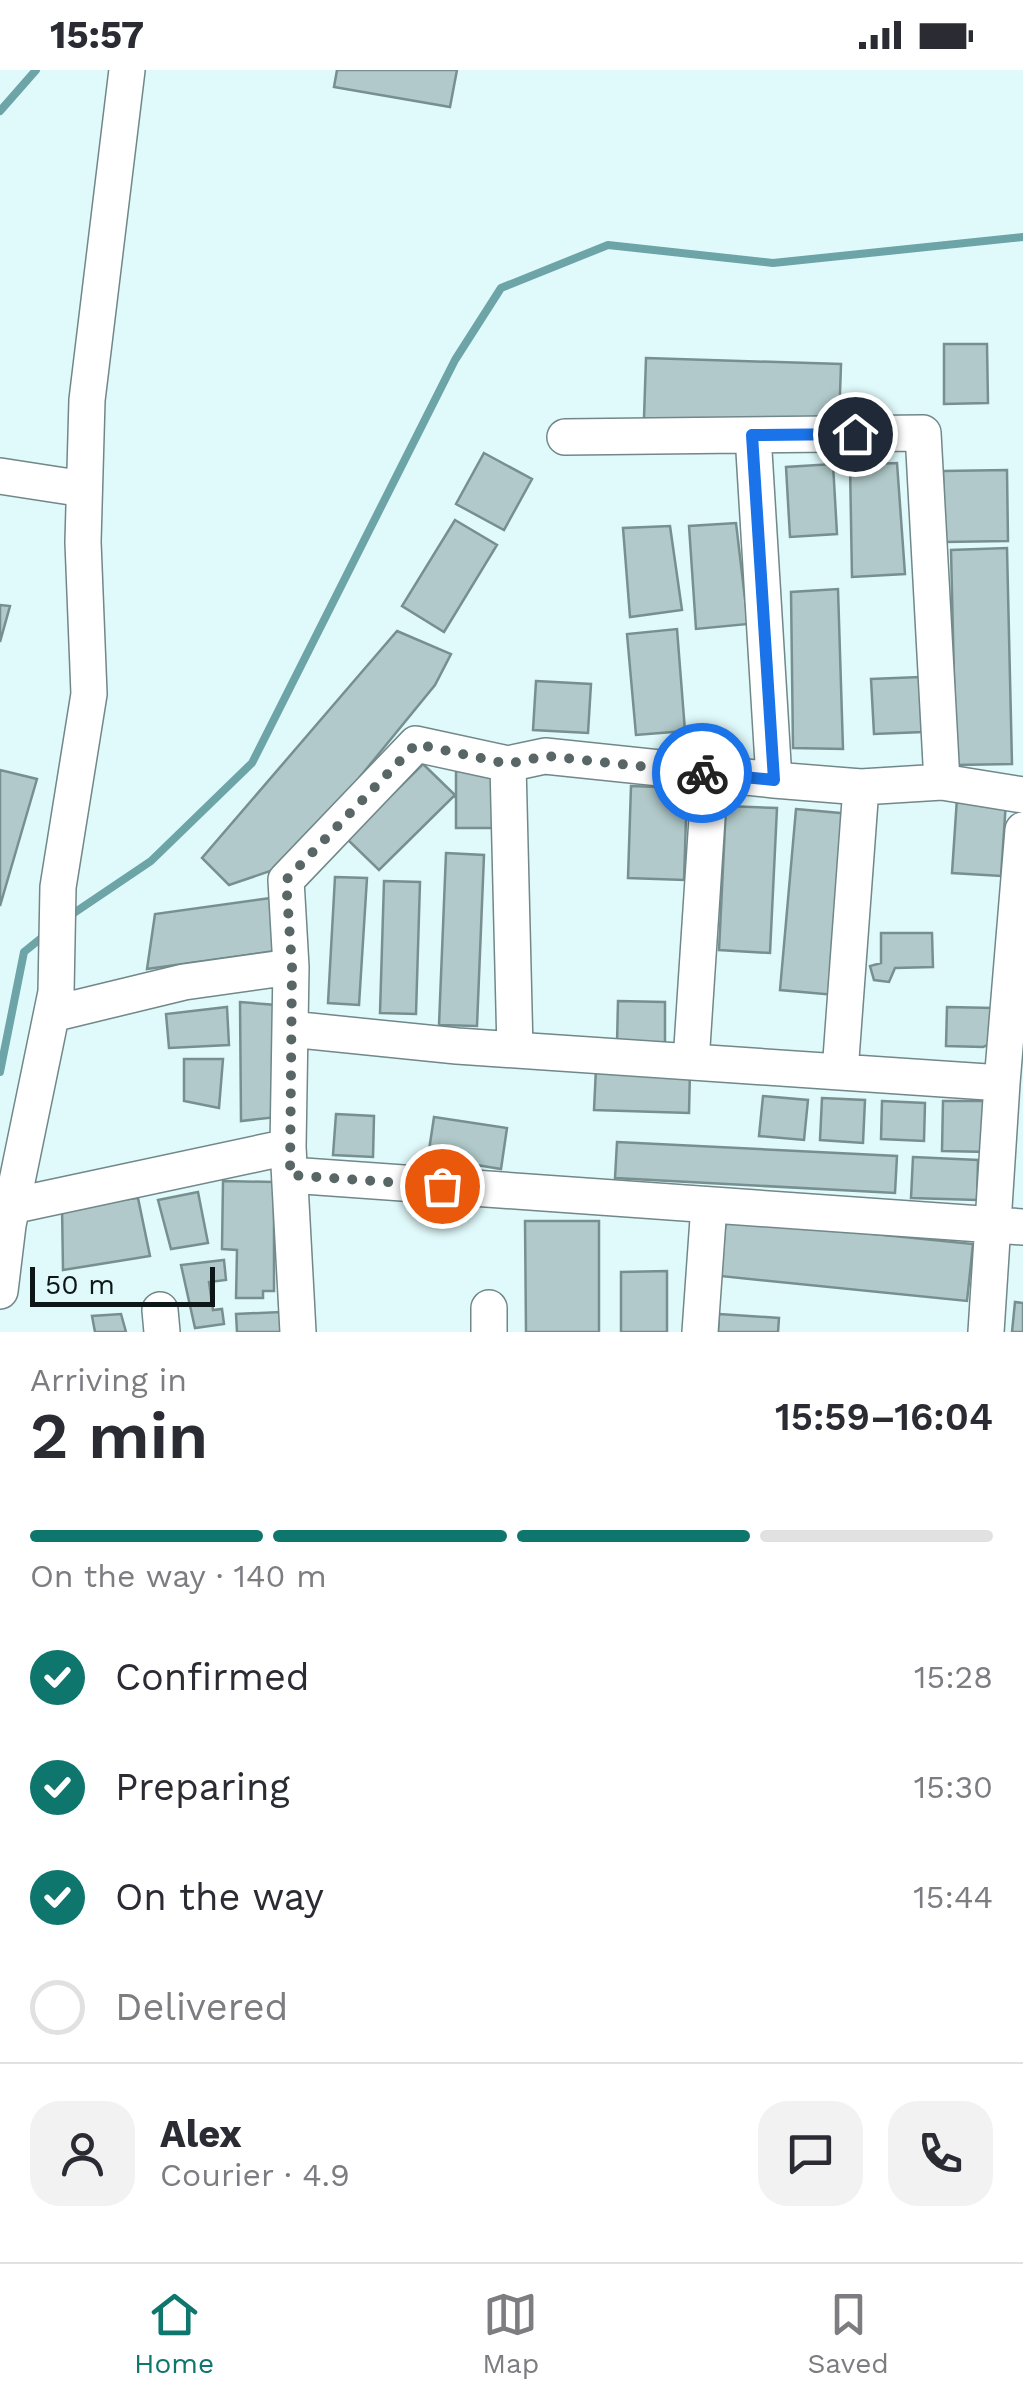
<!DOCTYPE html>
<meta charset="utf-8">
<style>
:root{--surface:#fff;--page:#f2f2f3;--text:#2b2b33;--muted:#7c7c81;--line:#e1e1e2;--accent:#0f766e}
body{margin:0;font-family:"Work Sans",sans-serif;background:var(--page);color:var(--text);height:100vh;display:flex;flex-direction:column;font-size:38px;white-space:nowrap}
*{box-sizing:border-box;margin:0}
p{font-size:32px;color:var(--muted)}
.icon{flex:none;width:55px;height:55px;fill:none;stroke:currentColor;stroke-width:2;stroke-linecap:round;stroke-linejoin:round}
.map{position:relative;height:1262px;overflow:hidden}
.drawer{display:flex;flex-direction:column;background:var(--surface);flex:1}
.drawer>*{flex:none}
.scale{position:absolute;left:30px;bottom:25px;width:185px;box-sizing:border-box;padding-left:10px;border:5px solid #0e1717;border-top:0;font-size:28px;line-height:35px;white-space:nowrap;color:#0e1717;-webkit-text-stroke:8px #e0f9fa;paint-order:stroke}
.pin{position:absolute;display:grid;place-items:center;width:85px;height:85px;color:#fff;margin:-42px;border:5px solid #fff;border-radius:50%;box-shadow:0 2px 10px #0007}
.courier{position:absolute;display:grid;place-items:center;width:100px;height:100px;margin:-50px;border:8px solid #1a73e8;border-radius:50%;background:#fff;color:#222;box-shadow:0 2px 12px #0007}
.head em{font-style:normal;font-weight:600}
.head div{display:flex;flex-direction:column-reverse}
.head{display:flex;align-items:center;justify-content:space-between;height:170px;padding:0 30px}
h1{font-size:65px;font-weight:600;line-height:75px}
.bar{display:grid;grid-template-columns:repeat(4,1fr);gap:15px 10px;align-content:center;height:120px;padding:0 30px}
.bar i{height:12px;border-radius:8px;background:var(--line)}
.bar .active{background:var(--accent)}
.bar p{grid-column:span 4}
.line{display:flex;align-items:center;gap:25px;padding:0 30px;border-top:2px solid var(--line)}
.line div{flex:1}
.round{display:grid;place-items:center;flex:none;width:105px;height:105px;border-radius:30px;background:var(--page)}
ol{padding:0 30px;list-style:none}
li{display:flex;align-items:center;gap:30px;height:110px}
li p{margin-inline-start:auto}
li .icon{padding:10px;border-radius:50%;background:var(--accent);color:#fff;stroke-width:4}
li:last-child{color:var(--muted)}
li i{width:55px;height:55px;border:5px solid var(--line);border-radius:50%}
.status{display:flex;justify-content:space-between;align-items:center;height:70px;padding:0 50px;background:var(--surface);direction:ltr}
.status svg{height:28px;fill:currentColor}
.menu{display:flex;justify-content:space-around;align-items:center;height:140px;border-top:2px solid var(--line);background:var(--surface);font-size:28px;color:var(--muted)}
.menu a{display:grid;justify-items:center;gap:5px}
.menu .active{color:var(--accent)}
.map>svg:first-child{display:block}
</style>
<div class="status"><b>15:57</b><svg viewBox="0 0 49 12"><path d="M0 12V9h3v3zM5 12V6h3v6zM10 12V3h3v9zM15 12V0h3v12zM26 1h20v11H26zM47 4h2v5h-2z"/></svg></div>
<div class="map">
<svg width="1023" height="1262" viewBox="0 0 1023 1262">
<rect width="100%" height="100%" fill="#e0f9fa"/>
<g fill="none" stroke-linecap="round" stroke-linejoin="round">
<!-- stream -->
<path stroke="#6ca4a7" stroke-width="8" d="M0,41L36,0
M68,847L151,791L252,693L455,290L501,218L608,175L773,193L1023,167
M0,1002L24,882L45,865"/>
</g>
<!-- building -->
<path fill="#b1c9ca" stroke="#788f90" stroke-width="2.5" d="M337,0H457L450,37L334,17Z
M944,274H987L988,333L944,334Z
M646,288L841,294L839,353L644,348Z
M484,383L532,409L504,460L456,434Z
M897,393L905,504L852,507L850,395Z
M833,394L837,464L790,467L786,397Z
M1007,400L1008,471L944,472L943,401Z
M455,450L497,475L444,562L402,536Z
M736,453L748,554L696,559L689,456Z
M670,456L682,540L630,547L623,458Z
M1007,478L1012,694L956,695L951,480Z
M838,519L843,679L793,678L791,522Z
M0,535L10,536L0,572Z
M677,559L685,661L636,665L627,564Z
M397,561L451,584L435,615L288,795L229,815L202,788Z
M920,607L923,662L874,664L871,609Z
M536,611L591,614L588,663L533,660Z
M423,694L455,725L379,800L347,769Z
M0,700L37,709L0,836Z
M456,701H499V758H456Z
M631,716L687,718L684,810L628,808Z
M957,728L1006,731L1001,806L952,803Z
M726,736L777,738L770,883L719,880Z
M796,739L851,744L835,925L780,920Z
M446,783L484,785L477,956L439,955Z
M335,807L367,808L359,935L328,933Z
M384,811L420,812L416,944L380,943Z
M271,828L275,881L147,899L155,844Z
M881,863H932L933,897L895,898L889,912L874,910L870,896L881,893Z
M618,931L665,932V974H617Z
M240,932L276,935L278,1047L241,1051Z
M227,937L229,975L169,978L166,944Z
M947,937L994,938L993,973L983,977L946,976Z
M184,989H223L219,1038L184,1031Z
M596,998L690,1001L689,1043L594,1040Z
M763,1026L808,1030L804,1070L759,1066Z
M822,1028L865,1030L863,1073L820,1070Z
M882,1031L925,1033L924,1071L881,1069Z
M943,1031H990L989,1082L942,1081Z
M336,1044L374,1046L373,1087L333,1085Z
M434,1047L507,1058L501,1099L428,1087Z
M617,1072L897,1086L895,1123L615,1108Z
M913,1087L978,1090L977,1130L911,1128Z
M223,1111L274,1112V1221H263V1228H236L237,1180L222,1179Z
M198,1122L208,1173L171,1179L158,1130Z
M138,1128L150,1186L63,1200L62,1136Z
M726,1149L973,1174L967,1231L720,1206Z
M525,1151H599V1262H526Z
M224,1190L226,1210L209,1212L213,1240L222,1239L224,1254L195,1258L181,1195Z
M667,1201V1262H621V1202Z
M1015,1232L1023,1233V1262H1012Z
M281,1242L283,1262H237L236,1244Z
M121,1244L126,1262H95L92,1246Z
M719,1244L779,1248L778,1262H718Z"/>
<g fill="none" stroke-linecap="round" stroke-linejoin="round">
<!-- minor casing -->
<g stroke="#718789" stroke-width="38">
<path id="minor" d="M753,365L774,710
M565,367L923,363L942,712
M0,406L84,419
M508,694L515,980
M52,944L184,912L291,897
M290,959L457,976L1002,1013L1023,760
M691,992L710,703
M840,1002L861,717
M290,1105L1023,1157
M12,1136L288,1077
M0,1221L8,1155L56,922L58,817L89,624L83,472L87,330L127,0
M160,1240L162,1262
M298,1262L288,1077L291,897L286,810L416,674L508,694L545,686L774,710L861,717L942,712L1023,725
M489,1262V1238
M700,1262L709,1135
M986,1262L1002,1013"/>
</g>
<!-- minor -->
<use href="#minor" stroke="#fff" stroke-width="35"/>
</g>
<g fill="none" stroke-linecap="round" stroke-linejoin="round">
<!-- done -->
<path stroke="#586666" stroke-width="10" stroke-dasharray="0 18" d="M442,1116L290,1105L292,897L286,810L416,674L508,694L546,686L702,703"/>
<!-- route -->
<path stroke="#1a73e8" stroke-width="12" d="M702,703L774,710L752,365L855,364"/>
</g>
</svg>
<div class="scale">50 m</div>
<div class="pin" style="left:442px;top:1116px;background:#ea580c"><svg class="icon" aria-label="bag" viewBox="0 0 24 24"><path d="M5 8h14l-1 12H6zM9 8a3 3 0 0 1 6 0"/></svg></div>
<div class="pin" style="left:855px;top:364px;background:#1f2937"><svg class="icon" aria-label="home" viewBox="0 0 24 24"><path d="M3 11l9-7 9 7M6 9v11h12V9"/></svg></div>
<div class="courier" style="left:702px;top:703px"><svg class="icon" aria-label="bike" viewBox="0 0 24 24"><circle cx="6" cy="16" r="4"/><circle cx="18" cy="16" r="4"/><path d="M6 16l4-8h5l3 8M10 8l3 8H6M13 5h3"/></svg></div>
</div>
<section class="drawer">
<div class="head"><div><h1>2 min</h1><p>Arriving in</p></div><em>15:59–16:04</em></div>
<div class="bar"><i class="active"></i><i class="active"></i><i class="active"></i><i></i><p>On the way · 140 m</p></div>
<ol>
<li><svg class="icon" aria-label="check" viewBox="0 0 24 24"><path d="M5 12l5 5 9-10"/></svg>Confirmed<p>15:28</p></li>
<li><svg class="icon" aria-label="check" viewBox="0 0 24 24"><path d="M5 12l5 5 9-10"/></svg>Preparing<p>15:30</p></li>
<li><svg class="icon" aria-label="check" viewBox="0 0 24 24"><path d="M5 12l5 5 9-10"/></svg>On the way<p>15:44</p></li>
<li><i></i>Delivered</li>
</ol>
<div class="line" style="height:180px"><a class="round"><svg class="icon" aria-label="person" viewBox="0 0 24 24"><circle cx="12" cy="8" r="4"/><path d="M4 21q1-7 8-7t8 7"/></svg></a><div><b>Alex</b><p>Courier · 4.9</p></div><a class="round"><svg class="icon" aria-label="chat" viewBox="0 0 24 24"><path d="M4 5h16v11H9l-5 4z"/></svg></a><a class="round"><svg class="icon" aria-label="phone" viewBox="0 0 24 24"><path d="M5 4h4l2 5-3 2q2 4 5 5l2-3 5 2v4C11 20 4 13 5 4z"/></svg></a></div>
</section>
<nav class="menu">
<a class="active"><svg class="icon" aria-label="home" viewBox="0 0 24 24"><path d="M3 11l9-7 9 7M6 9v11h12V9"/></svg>Home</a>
<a><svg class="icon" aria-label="map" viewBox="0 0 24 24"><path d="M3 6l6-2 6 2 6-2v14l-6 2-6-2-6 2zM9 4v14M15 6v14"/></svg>Map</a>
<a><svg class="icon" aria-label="saved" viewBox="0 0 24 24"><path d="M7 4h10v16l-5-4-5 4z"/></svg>Saved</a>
</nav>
